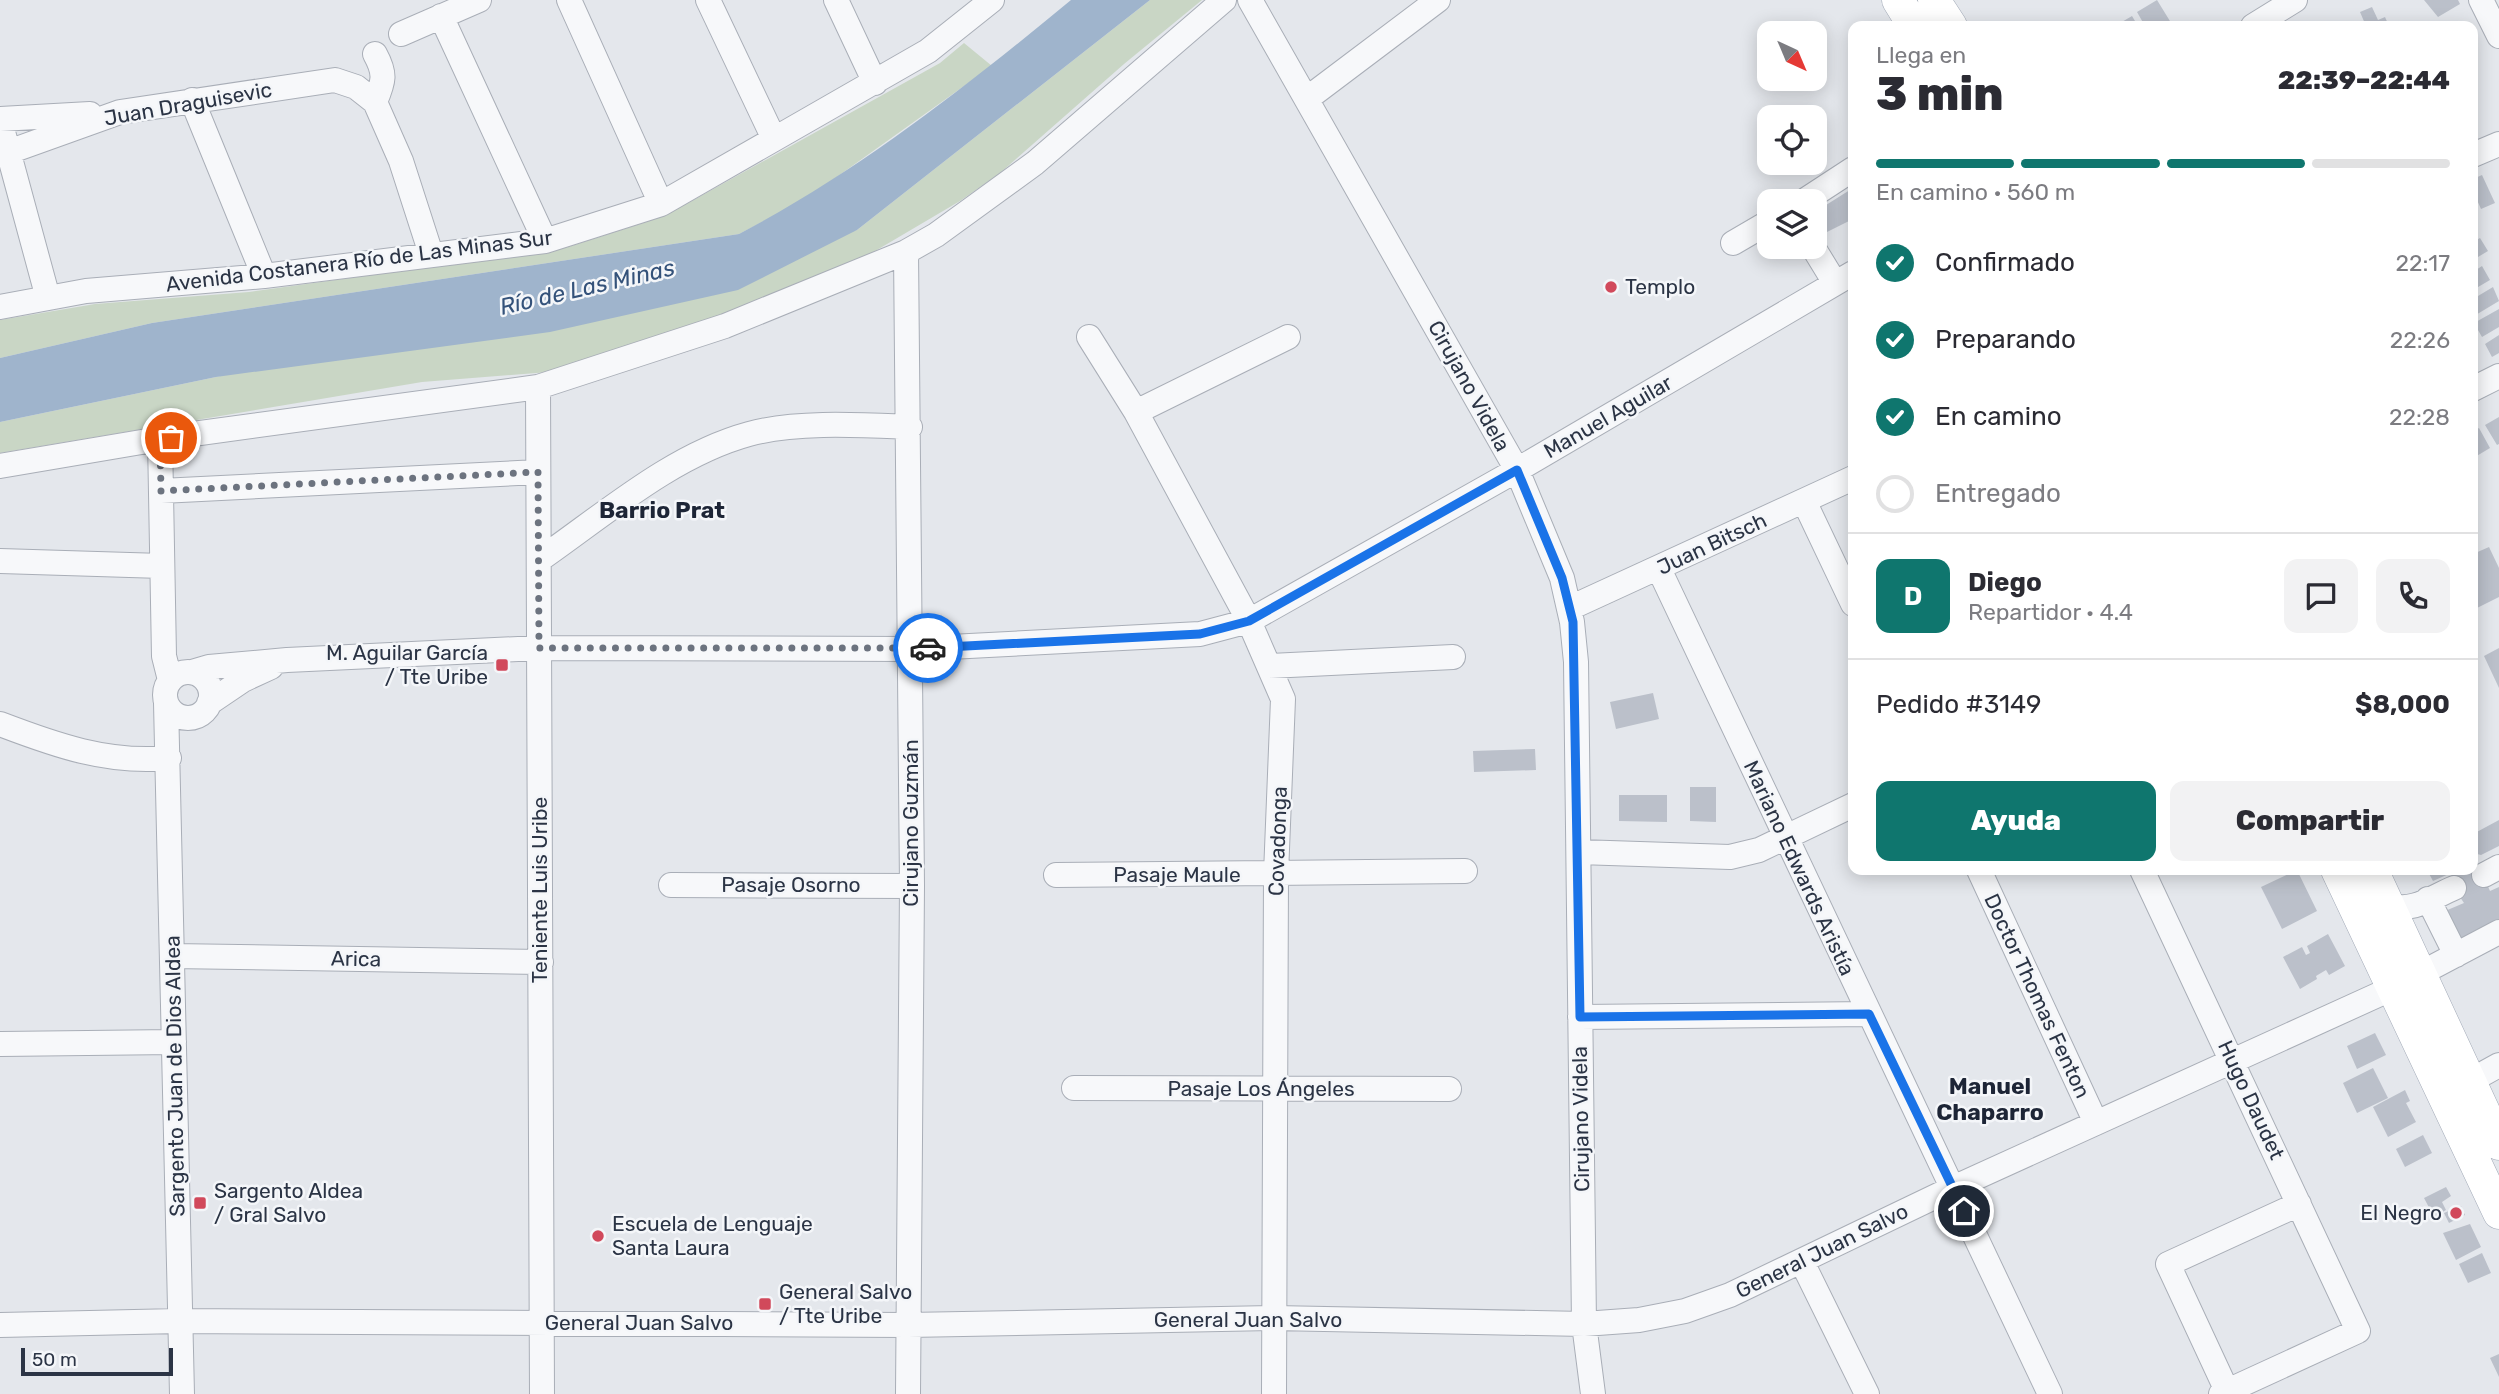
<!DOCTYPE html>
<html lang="es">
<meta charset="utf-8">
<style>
:root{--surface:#fff;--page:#f2f2f3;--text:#2b2b33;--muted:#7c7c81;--line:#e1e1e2;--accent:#0f766e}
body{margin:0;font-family:Rubik,sans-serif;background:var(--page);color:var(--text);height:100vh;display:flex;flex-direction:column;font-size:26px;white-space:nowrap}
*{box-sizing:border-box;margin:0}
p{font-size:23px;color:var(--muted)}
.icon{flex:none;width:38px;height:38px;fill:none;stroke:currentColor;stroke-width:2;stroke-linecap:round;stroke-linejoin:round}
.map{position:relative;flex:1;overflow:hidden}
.sheet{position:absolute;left:1848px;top:21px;width:630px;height:854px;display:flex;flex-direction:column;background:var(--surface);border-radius:14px;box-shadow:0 4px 18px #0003}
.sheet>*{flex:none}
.needle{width:46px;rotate:136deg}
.controls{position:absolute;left:1757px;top:21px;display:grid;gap:14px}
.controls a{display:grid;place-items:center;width:70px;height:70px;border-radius:14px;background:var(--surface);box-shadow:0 4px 18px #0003;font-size:35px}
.scale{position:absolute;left:21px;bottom:18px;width:152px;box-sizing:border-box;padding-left:7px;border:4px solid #2b3445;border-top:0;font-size:19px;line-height:24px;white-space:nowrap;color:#2b3445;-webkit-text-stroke:5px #f4f6f9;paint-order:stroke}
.pin{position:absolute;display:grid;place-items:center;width:60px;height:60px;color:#fff;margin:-30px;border:4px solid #fff;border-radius:50%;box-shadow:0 2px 7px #0007}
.courier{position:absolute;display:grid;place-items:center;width:70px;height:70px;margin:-35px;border:5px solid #1a73e8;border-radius:50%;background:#fff;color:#222;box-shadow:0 2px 9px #0007}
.head em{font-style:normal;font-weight:800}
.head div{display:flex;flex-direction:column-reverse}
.head{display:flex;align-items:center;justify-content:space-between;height:119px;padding:0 28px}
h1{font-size:46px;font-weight:800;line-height:52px}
.bar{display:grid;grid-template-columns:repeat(4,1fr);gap:10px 7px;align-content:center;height:84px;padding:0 28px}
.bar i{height:9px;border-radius:5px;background:var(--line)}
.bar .on{background:var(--accent)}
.bar p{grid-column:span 4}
.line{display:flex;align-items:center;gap:18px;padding:0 28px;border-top:2px solid var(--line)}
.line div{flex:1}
.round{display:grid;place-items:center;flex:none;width:74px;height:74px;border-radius:14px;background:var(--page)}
ol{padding:0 28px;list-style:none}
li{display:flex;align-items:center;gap:21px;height:77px}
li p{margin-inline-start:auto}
li .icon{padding:7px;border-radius:50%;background:var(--accent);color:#fff;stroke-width:4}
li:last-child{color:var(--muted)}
li i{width:38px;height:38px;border:4px solid var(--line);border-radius:50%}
.primary-button{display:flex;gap:14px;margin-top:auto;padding:14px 28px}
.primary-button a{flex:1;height:80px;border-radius:14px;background:var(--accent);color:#fff;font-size:28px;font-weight:800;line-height:80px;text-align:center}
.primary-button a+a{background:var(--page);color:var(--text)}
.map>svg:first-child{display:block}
</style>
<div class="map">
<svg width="2499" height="1394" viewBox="0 0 2499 1394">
<rect width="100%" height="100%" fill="#e4e7ec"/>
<!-- green -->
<path fill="#c9d6c5" d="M1150,0H1202L1124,64L999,174L960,201L865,257L763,302L549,372L422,382L0,453V422L216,377L857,230Z
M964,43L992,66L806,199L739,234L152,323L0,358V320L95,304L249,292L565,248L643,223L690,202L940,63Z"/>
<!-- water -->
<path fill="#9fb4cc" d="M1071,0H1150L857,230L738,290L550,332L216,377L0,422V358L152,323L739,234C859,171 967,86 1071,0Z"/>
<!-- building -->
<path fill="#bbc0ca" d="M2157,0L2173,26H2145L2137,12Z
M2424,0H2458L2460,4L2438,17Z
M2372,7L2378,20L2385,17L2389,26H2366L2360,12Z
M2132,16L2138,26H2115Z
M2482,175L2495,203L2481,209L2473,191V179Z
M1853,188V219L1821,235L1815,226V212Z
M2480,238L2488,251L2473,260V242Z
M2482,266L2490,280L2473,290V272Z
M2493,287L2499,301L2474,316L2473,299Z
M2499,309V327L2482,337L2474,323Z
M2499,335V353L2492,357L2485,344Z
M2499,417V444L2497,445L2485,425Z
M2479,428L2490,448L2475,457L2473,431Z
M2489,547L2499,568V597L2477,608L2473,598V554Z
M2499,648V688L2484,656Z
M1653,693L1659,719L1616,729L1610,702Z
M1535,749L1536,770L1474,772L1473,751Z
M1690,787H1716V822L1690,821Z
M1619,795H1667V822L1619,821Z
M2499,820V846L2481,855L2473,853L2490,891L2499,887V923L2452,944L2438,914L2464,903L2454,888L2451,873L2433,881L2427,870H2473V834Z
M2297,870L2317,911L2282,929L2261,887Z
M2328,934L2345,966L2329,975L2326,970L2316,976L2317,979L2300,989L2283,957L2302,947L2306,955L2310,953L2307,946Z
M2375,1033L2386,1055L2357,1069L2347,1046Z
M2373,1068L2388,1098L2357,1113L2343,1083Z
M2405,1090L2410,1101L2406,1103L2416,1122L2388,1137L2373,1107Z
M2423,1135L2432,1153L2405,1167L2396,1149Z
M2446,1187L2451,1196L2442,1202L2446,1210L2434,1217L2424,1198Z
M2461,1206L2465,1215L2449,1223L2444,1213Z
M2470,1224L2481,1247L2456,1260L2443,1233Z
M2482,1253L2491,1273L2468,1283L2459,1264Z
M2499,1354V1377L2490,1358Z"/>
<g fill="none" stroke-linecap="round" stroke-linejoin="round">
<!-- minor casing -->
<g stroke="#a9aeb7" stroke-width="26">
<path id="minor" d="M569,0L661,204
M708,0L774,139
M836,0L875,83
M1250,0L1517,470L1562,578L1572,622L1576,662L1584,1324L1593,1394
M2481,0L2499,36
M441,16L545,241
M2253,26L2295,0
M401,34L479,0
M375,54C386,74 384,81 375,102L401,161L431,254
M1308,98L1438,0
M192,100L264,276
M0,119L90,114
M0,121L48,298
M0,155L120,112L335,80L356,87L375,102
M2473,155L2499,144
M1804,201L1853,169
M1733,243L1769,222
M1813,247L1835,283
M906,252L912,886L908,1394
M0,307L86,291L264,276L545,241L661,204L928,51L992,0
M1089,337L1136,412L1249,621L1283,699L1276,874L1274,1394
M538,387L542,1394
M2473,389L2499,376
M1136,412L1288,337
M160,439L164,656L170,680
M0,466L171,437L538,387L725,326L906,252L936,235L1035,163L1224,0
M161,491L538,472
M1804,501L1853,604
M539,560C604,515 672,455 749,434C795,421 862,425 910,427
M0,561L162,566
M1659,569L2050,1394
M1570,608L1853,478
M1269,666L1453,657
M192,672L209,667L287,660L539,648L911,649L1200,634L1249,621L1517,470L1853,273
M165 695a23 23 0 1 1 46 0a23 23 0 1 1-46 0Z
M166,703L182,1394
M209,703L243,680L271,667
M0,724C55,745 108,764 169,758
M1579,852L1730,857L1759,850L1853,805
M1979,870L2096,1123
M2142,870L2358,1331L2221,1394
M1056,875L1465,871
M2484,875L2499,867
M671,885L912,886
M2428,899L2456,955
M2389,905C2413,913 2432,897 2454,888
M172,956L541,962
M1580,1017L1869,1014
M0,1044L174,1042
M2470,1081L2499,1065
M1074,1088L1449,1089
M1802,1262L1867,1394
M0,1325L179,1321L908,1325L1274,1318L1584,1324L1639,1320L1685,1311L1730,1295L1953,1188L2393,988L2499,932
M2227,1391L2168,1264L2299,1204"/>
</g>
<!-- major casing -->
<g stroke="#a3abb8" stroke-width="33">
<path id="major" d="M1898,0L1914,26
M1934,0L1951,26
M2337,870L2499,1213
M2372,870L2499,1144"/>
</g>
<!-- minor -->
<use href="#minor" stroke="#f7f8fa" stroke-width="24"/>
<!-- major -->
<use href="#major" stroke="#fff" stroke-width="32"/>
</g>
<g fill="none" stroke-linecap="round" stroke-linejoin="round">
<!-- done -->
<path stroke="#6c737f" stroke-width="7" stroke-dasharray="0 12.6" d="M171,438L160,439L161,491L538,472L539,648H928"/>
<!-- route -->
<path stroke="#1a73e8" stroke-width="9" d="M928,648L1200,634L1249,621L1517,470L1562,578L1573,622L1580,1017L1869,1014L1964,1211"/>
</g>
<!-- markers -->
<g fill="#d1495b" stroke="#f4f6f9" stroke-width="2.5">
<circle cx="1611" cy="287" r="7"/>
<rect x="495" y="658" width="14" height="14" rx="3.5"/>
<rect x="193" y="1196" width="14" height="14" rx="3.5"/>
<circle cx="2456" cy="1213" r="7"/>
<circle cx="598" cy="1236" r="7"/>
<rect x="758" y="1297" width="14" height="14" rx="3.5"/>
</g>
<g text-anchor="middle" stroke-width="5" stroke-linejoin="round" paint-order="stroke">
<!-- street labels -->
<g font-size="21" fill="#2b3445" stroke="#f4f6f9">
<text transform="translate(188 104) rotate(-10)" y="7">Juan Draguisevic</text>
<text transform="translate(359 261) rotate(-7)" y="7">Avenida Costanera Río de Las Minas Sur</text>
<text transform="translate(1469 386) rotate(61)" y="7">Cirujano Videla</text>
<text transform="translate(1608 417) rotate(-30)" y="7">Manuel Aguilar</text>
<text transform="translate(1712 544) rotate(-25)" y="7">Juan Bitsch</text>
<text transform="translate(911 823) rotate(-90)" y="7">Cirujano Guzmán</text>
<text transform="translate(1278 841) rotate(-88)" y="7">Covadonga</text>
<text transform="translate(1799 868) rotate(65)" y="7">Mariano Edwards Aristía</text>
<text x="1177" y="882">Pasaje Maule</text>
<text x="791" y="892">Pasaje Osorno</text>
<text transform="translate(540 890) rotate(-90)" y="7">Teniente Luis Uribe</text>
<text transform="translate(356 959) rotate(1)" y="7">Arica</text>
<text transform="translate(2037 996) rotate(65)" y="7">Doctor Thomas Fenton</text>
<text transform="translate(175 1076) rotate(-91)" y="7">Sargento Juan de Dios Aldea</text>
<text x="1261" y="1096">Pasaje Los Ángeles</text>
<text transform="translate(2251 1100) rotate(65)" y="7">Hugo Daudet</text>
<text transform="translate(1581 1119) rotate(-91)" y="7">Cirujano Videla</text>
<text transform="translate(1822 1251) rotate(-26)" y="7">General Juan Salvo</text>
<text x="1248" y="1327">General Juan Salvo</text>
<text x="639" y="1330">General Juan Salvo</text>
</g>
<!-- poi labels -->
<g font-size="21" fill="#2b3445" stroke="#f4f6f9" text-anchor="start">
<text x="1625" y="294">Templo</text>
<text x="488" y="660" text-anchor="end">M. Aguilar García<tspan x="488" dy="24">/ Tte Uribe</tspan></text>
<text x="214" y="1198">Sargento Aldea<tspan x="214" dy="24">/ Gral Salvo</tspan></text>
<text x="2442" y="1220" text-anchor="end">El Negro</text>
<text x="612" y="1231">Escuela de Lenguaje<tspan x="612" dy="24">Santa Laura</tspan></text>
<text x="779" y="1299">General Salvo<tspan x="779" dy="24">/ Tte Uribe</tspan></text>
</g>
<!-- water labels -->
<g font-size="23" font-style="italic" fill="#34527a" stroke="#f4f6f9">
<text transform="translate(587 287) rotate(-13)" y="8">Río de Las Minas</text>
</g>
<!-- neighbourhood labels -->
<g font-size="23" font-weight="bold" fill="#1d2536" stroke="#f4f6f9">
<text x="662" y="518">Barrio Prat</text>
<text x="1990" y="1094">Manuel<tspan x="1990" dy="26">Chaparro</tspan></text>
</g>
</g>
</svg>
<div class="controls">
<a><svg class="needle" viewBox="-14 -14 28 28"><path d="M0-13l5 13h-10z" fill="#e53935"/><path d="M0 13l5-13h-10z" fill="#7c7c81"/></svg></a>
<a><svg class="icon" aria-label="locate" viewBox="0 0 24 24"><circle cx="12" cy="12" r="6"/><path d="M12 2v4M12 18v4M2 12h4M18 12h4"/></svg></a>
<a><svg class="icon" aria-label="layers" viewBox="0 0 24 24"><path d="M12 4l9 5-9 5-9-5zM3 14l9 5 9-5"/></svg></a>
</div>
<div class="scale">50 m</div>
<div class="pin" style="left:171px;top:438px;background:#ea580c"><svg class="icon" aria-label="bag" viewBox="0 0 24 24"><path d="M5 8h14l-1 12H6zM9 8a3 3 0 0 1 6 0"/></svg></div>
<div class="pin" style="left:1964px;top:1211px;background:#1f2937"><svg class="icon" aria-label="home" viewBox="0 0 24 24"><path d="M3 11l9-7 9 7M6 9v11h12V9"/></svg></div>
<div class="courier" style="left:928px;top:648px"><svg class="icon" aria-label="car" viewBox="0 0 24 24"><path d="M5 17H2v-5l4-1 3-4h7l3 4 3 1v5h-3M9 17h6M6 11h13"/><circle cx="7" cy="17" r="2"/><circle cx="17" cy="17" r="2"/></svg></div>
<section class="sheet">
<div class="head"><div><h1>3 min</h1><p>Llega en</p></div><em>22:39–22:44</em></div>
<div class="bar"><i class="on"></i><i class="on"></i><i class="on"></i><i></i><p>En camino · 560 m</p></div>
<ol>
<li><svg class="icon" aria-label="check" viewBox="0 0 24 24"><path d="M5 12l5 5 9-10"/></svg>Confirmado<p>22:17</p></li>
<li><svg class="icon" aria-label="check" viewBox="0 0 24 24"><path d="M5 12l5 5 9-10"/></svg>Preparando<p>22:26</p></li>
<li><svg class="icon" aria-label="check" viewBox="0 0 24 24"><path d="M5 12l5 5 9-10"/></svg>En camino<p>22:28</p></li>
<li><i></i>Entregado</li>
</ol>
<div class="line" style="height:126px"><b class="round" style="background:var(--accent);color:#fff">D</b><div><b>Diego</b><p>Repartidor · 4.4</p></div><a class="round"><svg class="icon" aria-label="chat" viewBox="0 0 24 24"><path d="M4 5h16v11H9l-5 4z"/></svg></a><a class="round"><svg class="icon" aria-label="phone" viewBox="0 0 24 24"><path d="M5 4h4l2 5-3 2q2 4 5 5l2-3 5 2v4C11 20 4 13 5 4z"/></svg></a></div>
<div class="line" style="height:91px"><div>Pedido #3149</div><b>$8,000</b></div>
<div class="primary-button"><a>Ayuda</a><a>Compartir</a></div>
</section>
</div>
